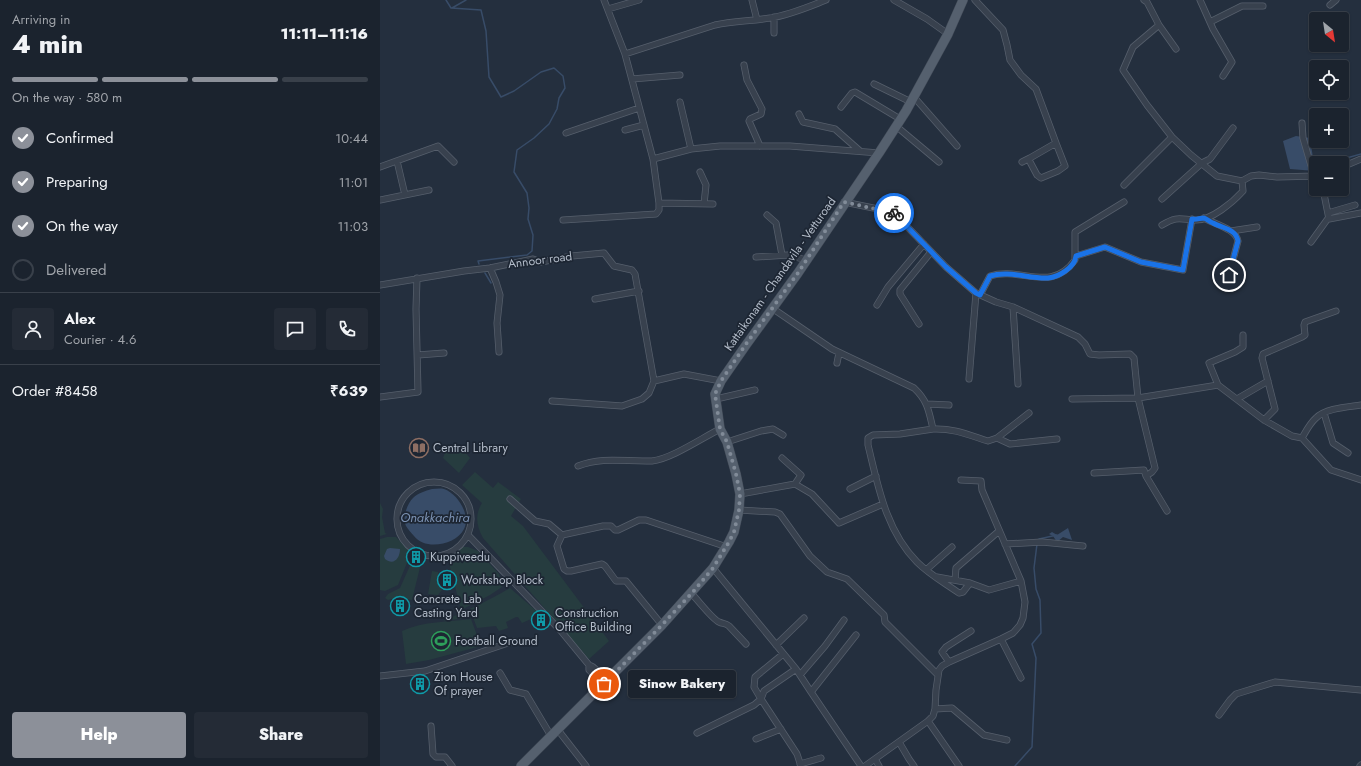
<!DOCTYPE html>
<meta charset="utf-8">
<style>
:root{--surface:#1b232e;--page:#242b36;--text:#f1f3f6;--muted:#a0a4aa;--line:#39404a;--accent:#8c9099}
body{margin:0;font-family:Jost,sans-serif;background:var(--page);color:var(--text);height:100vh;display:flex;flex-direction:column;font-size:15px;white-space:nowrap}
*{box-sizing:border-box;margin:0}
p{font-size:13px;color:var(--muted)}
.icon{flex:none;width:22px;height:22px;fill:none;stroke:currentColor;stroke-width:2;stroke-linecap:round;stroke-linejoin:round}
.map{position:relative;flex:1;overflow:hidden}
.sheet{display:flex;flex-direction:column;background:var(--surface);width:380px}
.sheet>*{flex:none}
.needle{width:26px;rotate:150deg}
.buttons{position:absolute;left:929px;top:12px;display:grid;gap:8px}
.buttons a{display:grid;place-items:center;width:40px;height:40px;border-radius:4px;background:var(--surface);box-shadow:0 1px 3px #0004,0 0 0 1px var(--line);font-size:20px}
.pin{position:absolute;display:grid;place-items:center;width:34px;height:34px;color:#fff;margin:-17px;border:2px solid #fff;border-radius:50%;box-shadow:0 1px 4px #0007}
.courier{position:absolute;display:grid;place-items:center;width:40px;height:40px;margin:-20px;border:3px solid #1a73e8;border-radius:50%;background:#fff;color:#222;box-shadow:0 1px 5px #0007}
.bubble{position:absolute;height:28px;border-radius:4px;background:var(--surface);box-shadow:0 1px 3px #0004,0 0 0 1px var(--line);font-size:13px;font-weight:800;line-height:28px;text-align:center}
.summary em{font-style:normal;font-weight:800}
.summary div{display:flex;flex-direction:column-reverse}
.summary{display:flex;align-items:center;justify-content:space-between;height:68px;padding:0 12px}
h1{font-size:26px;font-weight:800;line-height:30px}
.bar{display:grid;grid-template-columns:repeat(4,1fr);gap:6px 4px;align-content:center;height:48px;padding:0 12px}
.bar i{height:5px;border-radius:3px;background:var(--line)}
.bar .on{background:var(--accent)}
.bar p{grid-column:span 4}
.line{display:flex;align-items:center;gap:10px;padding:0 12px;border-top:1px solid var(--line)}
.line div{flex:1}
.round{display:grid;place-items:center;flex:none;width:42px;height:42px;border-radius:4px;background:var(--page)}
ol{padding:0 12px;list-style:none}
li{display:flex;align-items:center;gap:12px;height:44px}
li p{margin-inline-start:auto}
li .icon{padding:4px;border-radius:50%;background:var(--accent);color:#fff;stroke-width:4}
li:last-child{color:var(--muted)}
li i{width:22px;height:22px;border:2px solid var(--line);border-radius:50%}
.cta{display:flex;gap:8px;margin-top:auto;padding:8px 12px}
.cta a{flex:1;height:46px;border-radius:4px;background:var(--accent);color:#fff;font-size:16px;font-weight:800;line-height:46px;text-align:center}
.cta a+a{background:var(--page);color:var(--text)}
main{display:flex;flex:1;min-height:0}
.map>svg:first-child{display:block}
</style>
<main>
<section class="sheet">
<div class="summary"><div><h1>4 min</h1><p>Arriving in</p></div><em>11:11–11:16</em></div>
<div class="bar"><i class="on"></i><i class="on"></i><i class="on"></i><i></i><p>On the way · 580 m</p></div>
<ol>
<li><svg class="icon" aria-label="check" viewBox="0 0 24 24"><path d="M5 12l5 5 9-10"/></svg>Confirmed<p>10:44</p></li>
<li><svg class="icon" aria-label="check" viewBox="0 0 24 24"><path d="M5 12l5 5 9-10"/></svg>Preparing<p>11:01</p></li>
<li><svg class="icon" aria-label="check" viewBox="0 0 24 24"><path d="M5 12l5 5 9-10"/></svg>On the way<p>11:03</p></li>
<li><i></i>Delivered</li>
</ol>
<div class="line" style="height:72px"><a class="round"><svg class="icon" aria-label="person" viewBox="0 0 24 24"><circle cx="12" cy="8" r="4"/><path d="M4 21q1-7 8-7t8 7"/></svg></a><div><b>Alex</b><p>Courier · 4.6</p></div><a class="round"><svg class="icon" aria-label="chat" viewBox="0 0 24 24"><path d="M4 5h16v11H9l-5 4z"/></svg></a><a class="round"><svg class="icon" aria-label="phone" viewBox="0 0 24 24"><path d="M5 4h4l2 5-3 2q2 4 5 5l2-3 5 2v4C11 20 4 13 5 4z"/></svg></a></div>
<div class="line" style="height:52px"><div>Order #8458</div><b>₹639</b></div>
<div class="cta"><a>Help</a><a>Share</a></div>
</section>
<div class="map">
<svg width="981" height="766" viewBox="0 0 981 766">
<rect width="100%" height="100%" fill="#242f3e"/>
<!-- green -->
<path fill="#263c3f" d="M68,444L84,451L90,458L79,473L63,458Z
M95,472L113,488L118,482L141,499L131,516L143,526L229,641L209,659L103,538C96,526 95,514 102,503L82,485Z
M0,503L3,509L2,517L5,533L7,534L0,536Z
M7,537H16L31,553L18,585L5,591L0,590V539Z
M80,547H88L98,551L119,574L122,587L110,595L81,610L67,555Z
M36,552L43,555L32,600L15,598L8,600L5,598L8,594L20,588Z
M52,571L58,572L62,590L58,595L48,594Z
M130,588L160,614L158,616L142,623L138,617H136L126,622L128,628L119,631L116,626L97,628L93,617L63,621C86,611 108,601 130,588Z
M91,619L101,646L49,660L26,664L22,631C44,621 68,622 91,619Z"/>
<!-- water -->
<path fill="#384c68" d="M916,136L930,138L935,171L910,169L903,141Z
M52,489C56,489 60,488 64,489C78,494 91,515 84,529C76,545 45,551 34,536C31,533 28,529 26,526C22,518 27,504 33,498C38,493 45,491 52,489Z
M688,528L692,540L683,537L677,542L673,536L669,534L672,532L677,535Z
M10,548L20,549C20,558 14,566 5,559L4,556L7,549Z"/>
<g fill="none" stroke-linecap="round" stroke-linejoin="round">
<!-- stream -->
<path stroke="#384c68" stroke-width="1.5" d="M66,0L71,8L101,10L106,31L109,77L121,97L134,91L161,72L174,68L183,76L185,88L179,98L177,109L169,124L154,138L137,150L134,172L147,193L149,208L148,219L153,235L152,251L147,255L98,261L99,264
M72,8L86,0
M949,163L981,154
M105,273L111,283
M659,539L677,535
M635,766L652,747L656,658L652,644L661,633L660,600L656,589L654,568L657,544"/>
<!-- street casing -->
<g stroke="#565f6c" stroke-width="7">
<path id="street" d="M372,0L377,20
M514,0L547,19L568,34
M595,0L623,30L627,45L630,60L641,75L656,89L676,143L650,158L649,160L657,175L661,178L678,171L685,166L676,143
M764,0L767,2L779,25L753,47L743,70L767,105L792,137L811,155L837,176L862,181L871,176L879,175L897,177L936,176
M820,0L833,29L852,62L843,76
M950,5L956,0
M228,9L259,0
M394,17V33
M830,22L862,6H883
M779,25L796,49
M245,54L335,25C353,21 372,21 390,18C410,15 428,7 446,0
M364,65L367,80L382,109L381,114L370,119L369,121L380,146
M252,79L300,75
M494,84L531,102
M534,97L577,146
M300,102L311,149
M461,107L472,93L475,92L520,119
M419,114L423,122L455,129L480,151
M922,123L923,138L934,176
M516,126L559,162
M245,130L264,125
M186,133L259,108
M273,159L311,149L340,146H410L499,153
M17,161L25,195
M642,162L650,158
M0,167L58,146L74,162
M962,167L981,159
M320,172L326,185L324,204
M744,185L792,137
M943,189L949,219L981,213
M782,199L822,163L830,159L853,128
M0,200L49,190
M464,202L513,212L566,267L596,293L616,302L633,307L698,337L705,344L710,354L719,355L750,354L754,358L758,398L838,385L884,420L912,436L922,438L951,470L981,480
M279,203L333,204
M948,213L975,205
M387,215L396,223L402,255
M824,218C834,224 856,229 858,241L849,275L850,278L853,280L860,278
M183,220L276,214L279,210V203L273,159L245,54L224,0
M782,225C797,216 799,219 815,220C831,221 853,202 863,191L862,181
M851,231L877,227
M931,242L949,217
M696,256L725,247L761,262L803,270L812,219
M376,257L408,255L426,260
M110,268L116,282L120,295L117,323L119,352
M0,285L84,271L110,268L153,259L161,262L192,256L224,253L234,266L252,270L255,274L274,381L304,374L341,381
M600,295L610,276C641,266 671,294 695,260V232L744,202
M215,299L259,291
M497,305L508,287L544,244
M633,307L638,384
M392,308L452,349L534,388C548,401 549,412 553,429C573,428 589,435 608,441L617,438L630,444L677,439
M539,324L520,294V290L551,252
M38,355L64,353
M457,363L459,353
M589,379L596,293
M838,385L829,363L855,352L863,347V335
M0,397L38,392L36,309L37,278
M336,399L375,390
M692,399L758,398L775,468L772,472L766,476L787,511
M857,399L888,381
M172,401L242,406L262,399L269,393L274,381
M547,404L569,405
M944,413L953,443L968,453
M884,420L895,409L882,358L883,354L922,337L925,335L924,325L925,322L956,311
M553,429L520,434L493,435L488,438V445C498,486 506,531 537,562C550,575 565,583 579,593L583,592L590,583L609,590L641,581
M617,438L649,413
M922,438C926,431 930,423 936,418C946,408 968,407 981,405
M347,442L381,431L393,429L403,435
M402,458L421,475L415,484
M198,466C223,456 246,462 272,461C291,459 322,438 340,429
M714,473L764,470L766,476
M17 519a37 37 0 1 1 74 0a37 37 0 1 1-74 0Z
M470,489L496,476
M360,494L415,484L432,494L459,523L503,504
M130,499L155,521L169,524L182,535
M359,510L395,512L400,514L430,556L447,572L467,579L504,615L505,622L558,675
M88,535L181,631L209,665L213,667L228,680
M625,544L662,542L703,546
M333,568L416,669L431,692L476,635
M546,570L572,547
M557,577L590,583
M575,580L576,568L619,531
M311,593C318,600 332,619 339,622C343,624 345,623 349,626L366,644
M282,625L246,581H236L225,566L222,564L191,571H187L184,569L177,546L182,535L223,526H231L235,530H238L259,520H266L347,547
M621,639L641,678
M396,645L424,618
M569,662L562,652L566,647L591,631
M209,665V670L224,684
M120,673L130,690L146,694L171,736
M420,675L445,646L464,620
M0,676L45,671L134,641
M431,692L481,766
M381,699L374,687L375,677L403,654
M381,699L384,691L416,669
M555,709L572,708L604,735L627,740
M839,715L850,700L856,694L895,682L981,690
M548,721L579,766
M51,726L53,754L56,757H65L72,766
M178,730L206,766
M317,733L374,705L381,699L417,754L421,766
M376,739L401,729
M519,742L529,759L534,766
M495,759L499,766
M420,764L441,758
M485,766L548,721L553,716L555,709L556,690L559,670L562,666L569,662L621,639L633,633L640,625L643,618L645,602L641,581L602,490L601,481L581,480
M980,766L981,765"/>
</g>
<!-- primary casing -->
<g stroke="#414a57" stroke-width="10">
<path id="primary" d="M141,766L282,625L333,568L349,542L354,532L359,510L360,494L356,474L347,442L340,429L335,394L341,381L366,345L418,273L499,153L526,111L568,34L583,0"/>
</g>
<!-- street -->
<use href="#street" stroke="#38414e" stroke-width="5.5"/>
<!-- primary -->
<use href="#primary" stroke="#55606e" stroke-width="9"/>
</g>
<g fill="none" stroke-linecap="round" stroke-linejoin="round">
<!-- done -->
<path stroke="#818b98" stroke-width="4" stroke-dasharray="0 7.2" d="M224,684L282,625L312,593L333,568L349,542L354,532L359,510L360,494L356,474L347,442L340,429L335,394L341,381L366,344L418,273L464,202L514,213"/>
<!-- route -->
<path stroke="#1a73e8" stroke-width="5" d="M514,213L566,267L596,293L600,295L610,276C629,270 649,279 668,278C679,277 695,267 696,256L725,247L761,262L803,270L812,219C816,220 820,218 824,218C827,219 830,222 833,223C842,228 856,229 858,241L849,275"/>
</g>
<!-- icons -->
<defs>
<g id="library-ring" transform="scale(1)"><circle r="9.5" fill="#1d2633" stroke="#8d6e63" stroke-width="1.5"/><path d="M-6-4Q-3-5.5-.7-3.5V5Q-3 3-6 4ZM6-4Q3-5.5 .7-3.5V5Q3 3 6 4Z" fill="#8d6e63"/></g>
<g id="building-ring" transform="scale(1)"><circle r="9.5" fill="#1d2633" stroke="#0f9aa8" stroke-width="1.5"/><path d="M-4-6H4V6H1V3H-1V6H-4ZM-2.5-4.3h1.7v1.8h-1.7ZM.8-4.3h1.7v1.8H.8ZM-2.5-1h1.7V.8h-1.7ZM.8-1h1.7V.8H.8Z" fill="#0f9aa8"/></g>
<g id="stadium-ring" transform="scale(1)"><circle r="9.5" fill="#1d2633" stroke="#2e9e5b" stroke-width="1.5"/><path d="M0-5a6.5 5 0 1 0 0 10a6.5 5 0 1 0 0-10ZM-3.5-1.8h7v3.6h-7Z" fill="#2e9e5b"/></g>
</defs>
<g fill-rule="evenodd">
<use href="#library-ring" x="39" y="448"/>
<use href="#building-ring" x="36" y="557"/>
<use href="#building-ring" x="67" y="580"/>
<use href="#building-ring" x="20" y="606"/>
<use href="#building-ring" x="161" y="620"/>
<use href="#stadium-ring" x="61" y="641"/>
<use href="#building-ring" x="40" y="684"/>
</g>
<g text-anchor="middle" stroke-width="3.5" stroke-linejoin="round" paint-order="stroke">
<!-- street labels -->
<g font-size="12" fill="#b3bcc9" stroke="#1d2633">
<text transform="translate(160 260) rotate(-7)" y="4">Annoor road</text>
<text transform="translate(400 274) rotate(-55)" y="4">Kattaikonam - Chandavila - Vetturoad</text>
</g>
<!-- poi labels -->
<g font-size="12" fill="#b3bcc9" stroke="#1d2633" text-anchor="start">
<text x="53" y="452">Central Library</text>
<text x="50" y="561">Kuppiveedu</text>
<text x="81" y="584">Workshop Block</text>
<text x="34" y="603">Concrete Lab<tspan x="34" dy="14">Casting Yard</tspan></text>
<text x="175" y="617">Construction<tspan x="175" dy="14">Office Building</tspan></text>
<text x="75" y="645">Football Ground</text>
<text x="54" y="681">Zion House<tspan x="54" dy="14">Of prayer</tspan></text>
</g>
<!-- water labels -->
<g font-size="13" font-style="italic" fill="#7b91b2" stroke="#1d2633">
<text x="55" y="522">Onakkachira</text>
</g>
</g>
</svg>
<div class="buttons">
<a><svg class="needle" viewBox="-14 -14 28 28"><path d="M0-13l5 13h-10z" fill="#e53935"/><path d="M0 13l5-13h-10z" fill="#a0a4aa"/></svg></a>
<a><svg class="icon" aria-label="locate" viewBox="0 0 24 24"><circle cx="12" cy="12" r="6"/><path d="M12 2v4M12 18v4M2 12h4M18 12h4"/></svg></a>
<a>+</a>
<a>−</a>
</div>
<div class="pin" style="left:224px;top:684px;background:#ea580c"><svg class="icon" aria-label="bag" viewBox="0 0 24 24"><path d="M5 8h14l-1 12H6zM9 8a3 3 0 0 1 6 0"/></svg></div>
<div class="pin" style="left:849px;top:275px;background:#1f2937"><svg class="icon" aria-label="home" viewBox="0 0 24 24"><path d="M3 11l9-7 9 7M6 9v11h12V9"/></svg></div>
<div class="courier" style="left:514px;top:213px"><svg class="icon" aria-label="bike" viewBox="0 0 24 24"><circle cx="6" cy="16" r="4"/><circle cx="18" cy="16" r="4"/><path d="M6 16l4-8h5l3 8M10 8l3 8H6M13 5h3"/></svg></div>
<div class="bubble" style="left:248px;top:670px;width:108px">Sinow Bakery</div>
</div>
</main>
